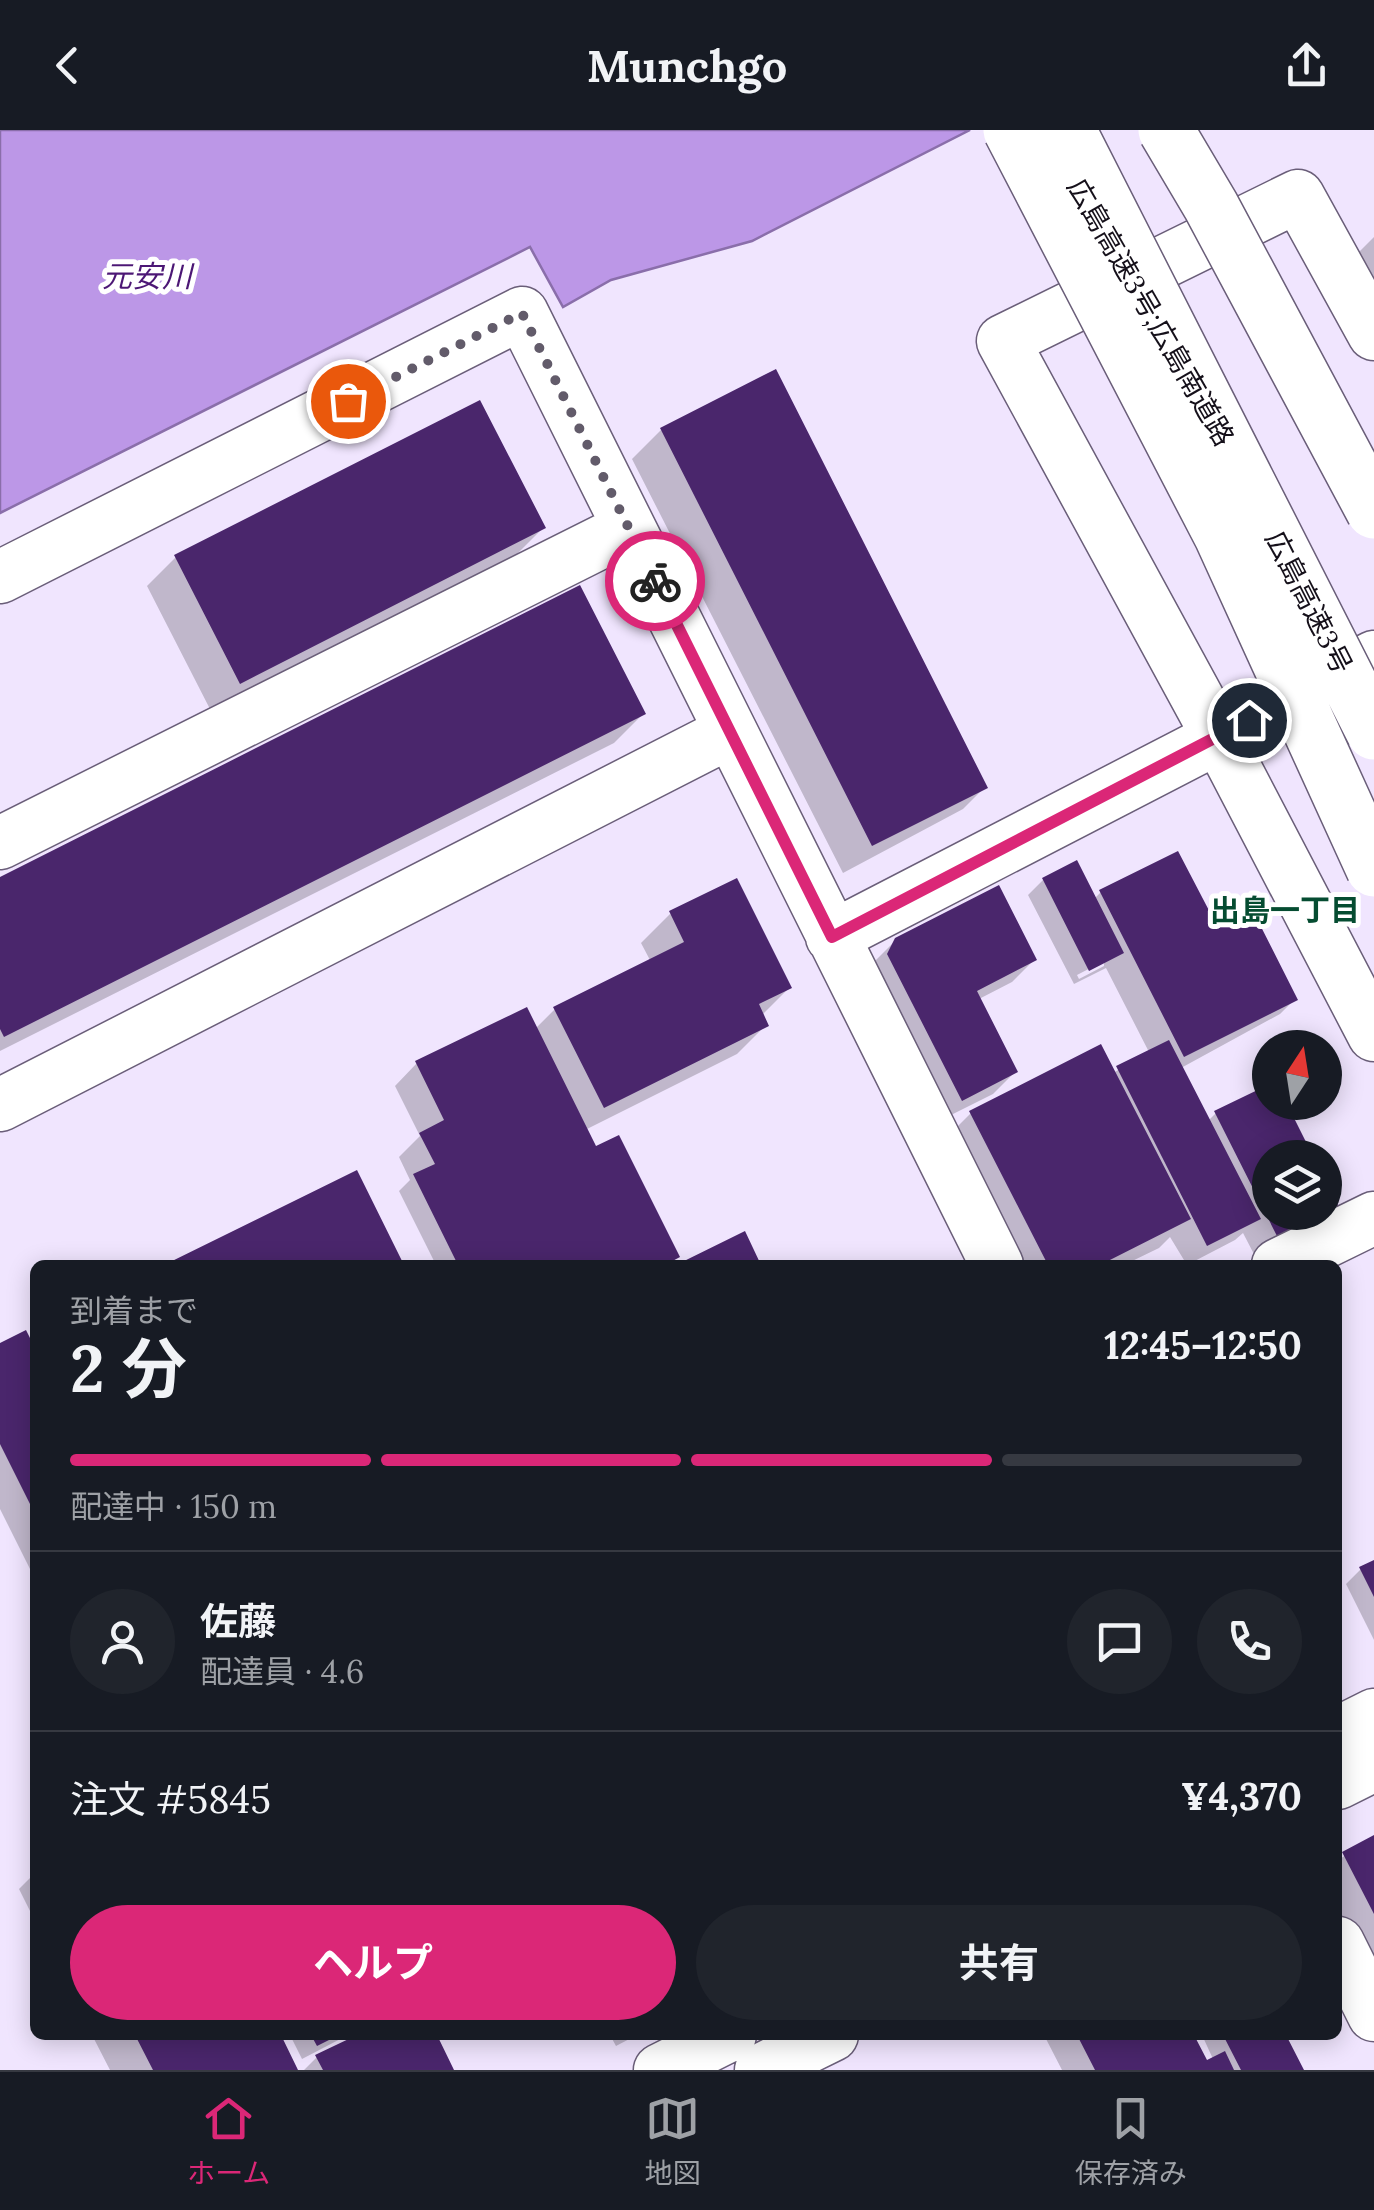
<!DOCTYPE html>
<html lang="ja">
<meta charset="utf-8">
<style>
:root{--surface:#171b24;--page:#20242c;--text:#f1f3f6;--muted:#9ea1a6;--line:#363941;--accent:#db2777}
body{margin:0;font-family:Lora,"Noto Sans JP",serif;background:var(--page);color:var(--text);height:100vh;display:flex;flex-direction:column;font-size:38px;white-space:nowrap}
*{box-sizing:border-box;margin:0}
p{font-size:32px;color:var(--muted)}
.icon{flex:none;width:55px;height:55px;fill:none;stroke:currentColor;stroke-width:2;stroke-linecap:round;stroke-linejoin:round}
.map{position:relative;flex:1;overflow:hidden}
.sheet{position:absolute;left:30px;top:1130px;width:1312px;height:780px;display:flex;flex-direction:column;background:var(--surface);border-radius:15px;box-shadow:0 5px 25px #0003}
.sheet>*{flex:none}
.needle{width:65px;rotate:12deg}
.tools{position:absolute;left:1252px;top:900px;display:grid;gap:20px}
.tools a{display:grid;place-items:center;width:90px;height:90px;border-radius:50%;background:var(--surface);box-shadow:0 5px 25px #0003;font-size:50px}
.pin{position:absolute;display:grid;place-items:center;width:85px;height:85px;color:#fff;margin:-42px;border:5px solid #fff;border-radius:50%;box-shadow:0 2px 10px #0007}
.courier{position:absolute;display:grid;place-items:center;width:100px;height:100px;margin:-50px;border:8px solid #db2777;border-radius:50%;background:#fff;color:#222;box-shadow:0 2px 12px #0007}
.summary em{font-style:normal;font-weight:700}
.summary div{display:flex;flex-direction:column-reverse}
.summary{display:flex;align-items:center;justify-content:space-between;height:170px;padding:0 40px}
h1{font-size:65px;font-weight:700;line-height:75px}
.bar{display:grid;grid-template-columns:repeat(4,1fr);gap:15px 10px;align-content:center;height:120px;padding:0 40px}
.bar i{height:12px;border-radius:8px;background:var(--line)}
.bar .on{background:var(--accent)}
.bar p{grid-column:span 4}
.line{display:flex;align-items:center;gap:25px;padding:0 40px;border-top:2px solid var(--line)}
.line div{flex:1}
.round{display:grid;place-items:center;flex:none;width:105px;height:105px;border-radius:52px;background:var(--page)}
.button{display:flex;gap:20px;margin-top:auto;padding:20px 40px}
.button a{flex:1;height:115px;border-radius:60px;background:var(--accent);color:#fff;font-size:40px;font-weight:700;line-height:115px;text-align:center}
.button a+a{background:var(--page);color:var(--text)}
header{display:flex;justify-content:space-between;align-items:center;height:130px;padding:0 40px;background:var(--surface);font-size:45px;font-weight:700}
.dock{display:flex;justify-content:space-around;align-items:center;height:140px;border-top:2px solid var(--line);background:var(--surface);font-size:28px;color:var(--muted)}
.dock a{display:grid;justify-items:center;gap:5px}
.dock .on{color:var(--accent)}
.map>svg:first-child{display:block}
</style>
<header><svg class="icon" aria-label="back" viewBox="0 0 24 24"><path d="M15 5l-7 7 7 7"/></svg>Munchgo<svg class="icon" aria-label="share" viewBox="0 0 24 24"><path d="M12 15V3M7 8l5-5 5 5M5 13v7h14v-7"/></svg></header>
<div class="map">
<svg width="1374" height="1940" viewBox="0 0 1374 1940">
<rect width="100%" height="100%" fill="#f0e5fe"/>
<!-- water -->
<path fill="#bc97e7" stroke="#8a6eaa" stroke-width="2.5" d="M0,0H970L752,111L611,150L563,177L530,117L0,383Z"/>
<!-- shadow -->
<path fill="#0003" fill-rule="evenodd" d="M1374,107V176L1351,130Z
M661,300L985,657L963,679L843,743L632,329Z
M543,398L514,427L211,581L147,456L176,427Z
M643,584L614,613L0,921V749Z
M1043,750L1094,769L1101,762L1214,797L1295,869L1280,884L1181,938L1208,991L1216,983L1270,956V1082H1325V1055L1336,1077L1256,1128L1243,1103L1235,1110L1187,1135L1170,1107L1159,1118L1124,1135H1005L942,1012L971,983L1113,943L1149,922L1106,838L1074,854L1028,765ZM1104,831V836L1079,849L1077,845Z
M670,784L789,858L762,885L766,895L737,924L585,1000L595,1019L677,1127L669,1135H436L399,1061L410,1050L399,1027L420,1006L395,956L417,933L535,899L555,879L651,832L641,813Z
M896,810L1034,830L1012,852L979,869L1015,942L993,964L939,991L873,833Z
M0,1215L35,1223V1449L0,1379Z
M1374,1432V1510L1346,1454L1361,1439Z
M1374,1708V1867L1338,1797V1730Z
M35,1743V1791L19,1759Z
M92,1905H278L295,1940H110Z
M290,1905H348L302,1929Z
M362,1905H434L452,1940H304L317,1927Z
M610,1905H637L616,1916Z
M1047,1905H1191L1205,1933L1213,1929L1202,1905H1283L1301,1940H1062L1045,1907Z"/>
<!-- building -->
<path fill="#4a266c" d="M776,239L988,658L872,716L660,298Z
M480,270L546,398L240,554L174,425Z
M580,455L646,584L4,907L0,899V747Z
M1178,721L1215,792L1250,775L1298,870L1184,927L1099,760Z
M1077,730L1124,823L1089,841L1042,748Z
M737,748L792,858L759,874L769,896L604,978L553,877L684,812L669,781Z
M999,755L1037,830L977,861L1018,942L962,971L887,824L895,808Z
M527,877L596,1016L619,1005L680,1127L665,1135H458L413,1044L435,1034L419,1003L444,990L415,931Z
M1169,910L1261,1089L1207,1116L1116,936Z
M1101,914L1191,1089L1100,1135H1048L969,981Z
M1270,954V972H1286L1314,1028H1270V1082H1325V1050L1339,1077L1278,1108L1214,981Z
M357,1040L404,1135H164Z
M745,1101L761,1135H676Z
M26,1200L35,1218V1384L0,1314V1213Z
M1374,1430V1467L1359,1437Z
M1374,1705V1784L1342,1722Z
M135,1905H281L298,1940H153Z
M311,1905H339L317,1916Z
M357,1905H437L454,1940H323L315,1925Z
M1077,1905H1194L1207,1930L1225,1921L1234,1940H1095Z
M1223,1905H1286L1304,1940H1241Z"/>
<g fill="none" stroke-linecap="round" stroke-linejoin="round">
<!-- minor casing -->
<g stroke="#6a5e79" stroke-width="55">
<path id="minor" d="M1374,204L1298,66L1003,211L1218,606L1374,905
M0,447L522,183L997,1135
M0,713L629,398
M832,807L1374,527
M0,975L730,602
M1278,1135L1374,1088
M1338,1603L1374,1585
M1338,1653L1374,1635
M1338,1813L1374,1885
M660,1940L730,1905
M761,1940L832,1905"/>
</g>
<!-- minor -->
<use href="#minor" stroke="#fff" stroke-width="52"/>
<!-- highway-bridge casing -->
<g stroke="#6a5e79" stroke-width="58" stroke-linecap="butt">
<path id="highway-bridge" d="M1011,0L1222,406L1374,739
M1068,0L1374,602
M1166,0L1211,76L1374,381"/>
</g>
<!-- highway-bridge -->
<use href="#highway-bridge" stroke="#fff" stroke-width="55"/>
</g>
<g fill="none" stroke-linecap="round" stroke-linejoin="round">
<!-- done -->
<path stroke="#625b6a" stroke-width="10" stroke-dasharray="0 18" d="M348,271L522,183L655,451"/>
<!-- route -->
<path stroke="#db2777" stroke-width="12" d="M655,451L832,807L1249,590"/>
</g>
<g text-anchor="middle" stroke-width="10" stroke-linejoin="round" paint-order="stroke">
<!-- street labels -->
<g font-size="28" fill="#15101a" stroke="#fff">
<text transform="translate(1151 182) rotate(60)" y="10">広島高速3号;広島南道路</text>
<text transform="translate(1309 472) rotate(63)" y="10">広島高速3号</text>
</g>
<!-- water labels -->
<g font-size="30" font-style="italic" fill="#4c1775" stroke="#fff">
<text x="147" y="157">元安川</text>
</g>
<!-- neighbourhood labels -->
<g font-size="30" font-weight="bold" fill="#054c31" stroke="#fff">
<text x="1285" y="791">出島一丁目</text>
</g>
</g>
</svg>
<div class="tools">
<a><svg class="needle" viewBox="-14 -14 28 28"><path d="M0-13l5 13h-10z" fill="#e53935"/><path d="M0 13l5-13h-10z" fill="#9ea1a6"/></svg></a>
<a><svg class="icon" aria-label="layers" viewBox="0 0 24 24"><path d="M12 4l9 5-9 5-9-5zM3 14l9 5 9-5"/></svg></a>
</div>
<div class="pin" style="left:348px;top:271px;background:#ea580c"><svg class="icon" aria-label="bag" viewBox="0 0 24 24"><path d="M5 8h14l-1 12H6zM9 8a3 3 0 0 1 6 0"/></svg></div>
<div class="pin" style="left:1249px;top:590px;background:#1f2937"><svg class="icon" aria-label="home" viewBox="0 0 24 24"><path d="M3 11l9-7 9 7M6 9v11h12V9"/></svg></div>
<div class="courier" style="left:655px;top:451px"><svg class="icon" aria-label="bike" viewBox="0 0 24 24"><circle cx="6" cy="16" r="4"/><circle cx="18" cy="16" r="4"/><path d="M6 16l4-8h5l3 8M10 8l3 8H6M13 5h3"/></svg></div>
<section class="sheet">
<div class="summary"><div><h1>2 分</h1><p>到着まで</p></div><em>12:45–12:50</em></div>
<div class="bar"><i class="on"></i><i class="on"></i><i class="on"></i><i></i><p>配達中 · 150 m</p></div>
<div class="line" style="height:180px"><a class="round"><svg class="icon" aria-label="person" viewBox="0 0 24 24"><circle cx="12" cy="8" r="4"/><path d="M4 21q1-7 8-7t8 7"/></svg></a><div><b>佐藤</b><p>配達員 · 4.6</p></div><a class="round"><svg class="icon" aria-label="chat" viewBox="0 0 24 24"><path d="M4 5h16v11H9l-5 4z"/></svg></a><a class="round"><svg class="icon" aria-label="phone" viewBox="0 0 24 24"><path d="M5 4h4l2 5-3 2q2 4 5 5l2-3 5 2v4C11 20 4 13 5 4z"/></svg></a></div>
<div class="line" style="height:130px"><div>注文 #5845</div><b>¥4,370</b></div>
<div class="button"><a>ヘルプ</a><a>共有</a></div>
</section>
</div>
<nav class="dock">
<a class="on"><svg class="icon" aria-label="home" viewBox="0 0 24 24"><path d="M3 11l9-7 9 7M6 9v11h12V9"/></svg>ホーム</a>
<a><svg class="icon" aria-label="map" viewBox="0 0 24 24"><path d="M3 6l6-2 6 2 6-2v14l-6 2-6-2-6 2zM9 4v14M15 6v14"/></svg>地図</a>
<a><svg class="icon" aria-label="saved" viewBox="0 0 24 24"><path d="M7 4h10v16l-5-4-5 4z"/></svg>保存済み</a>
</nav>
